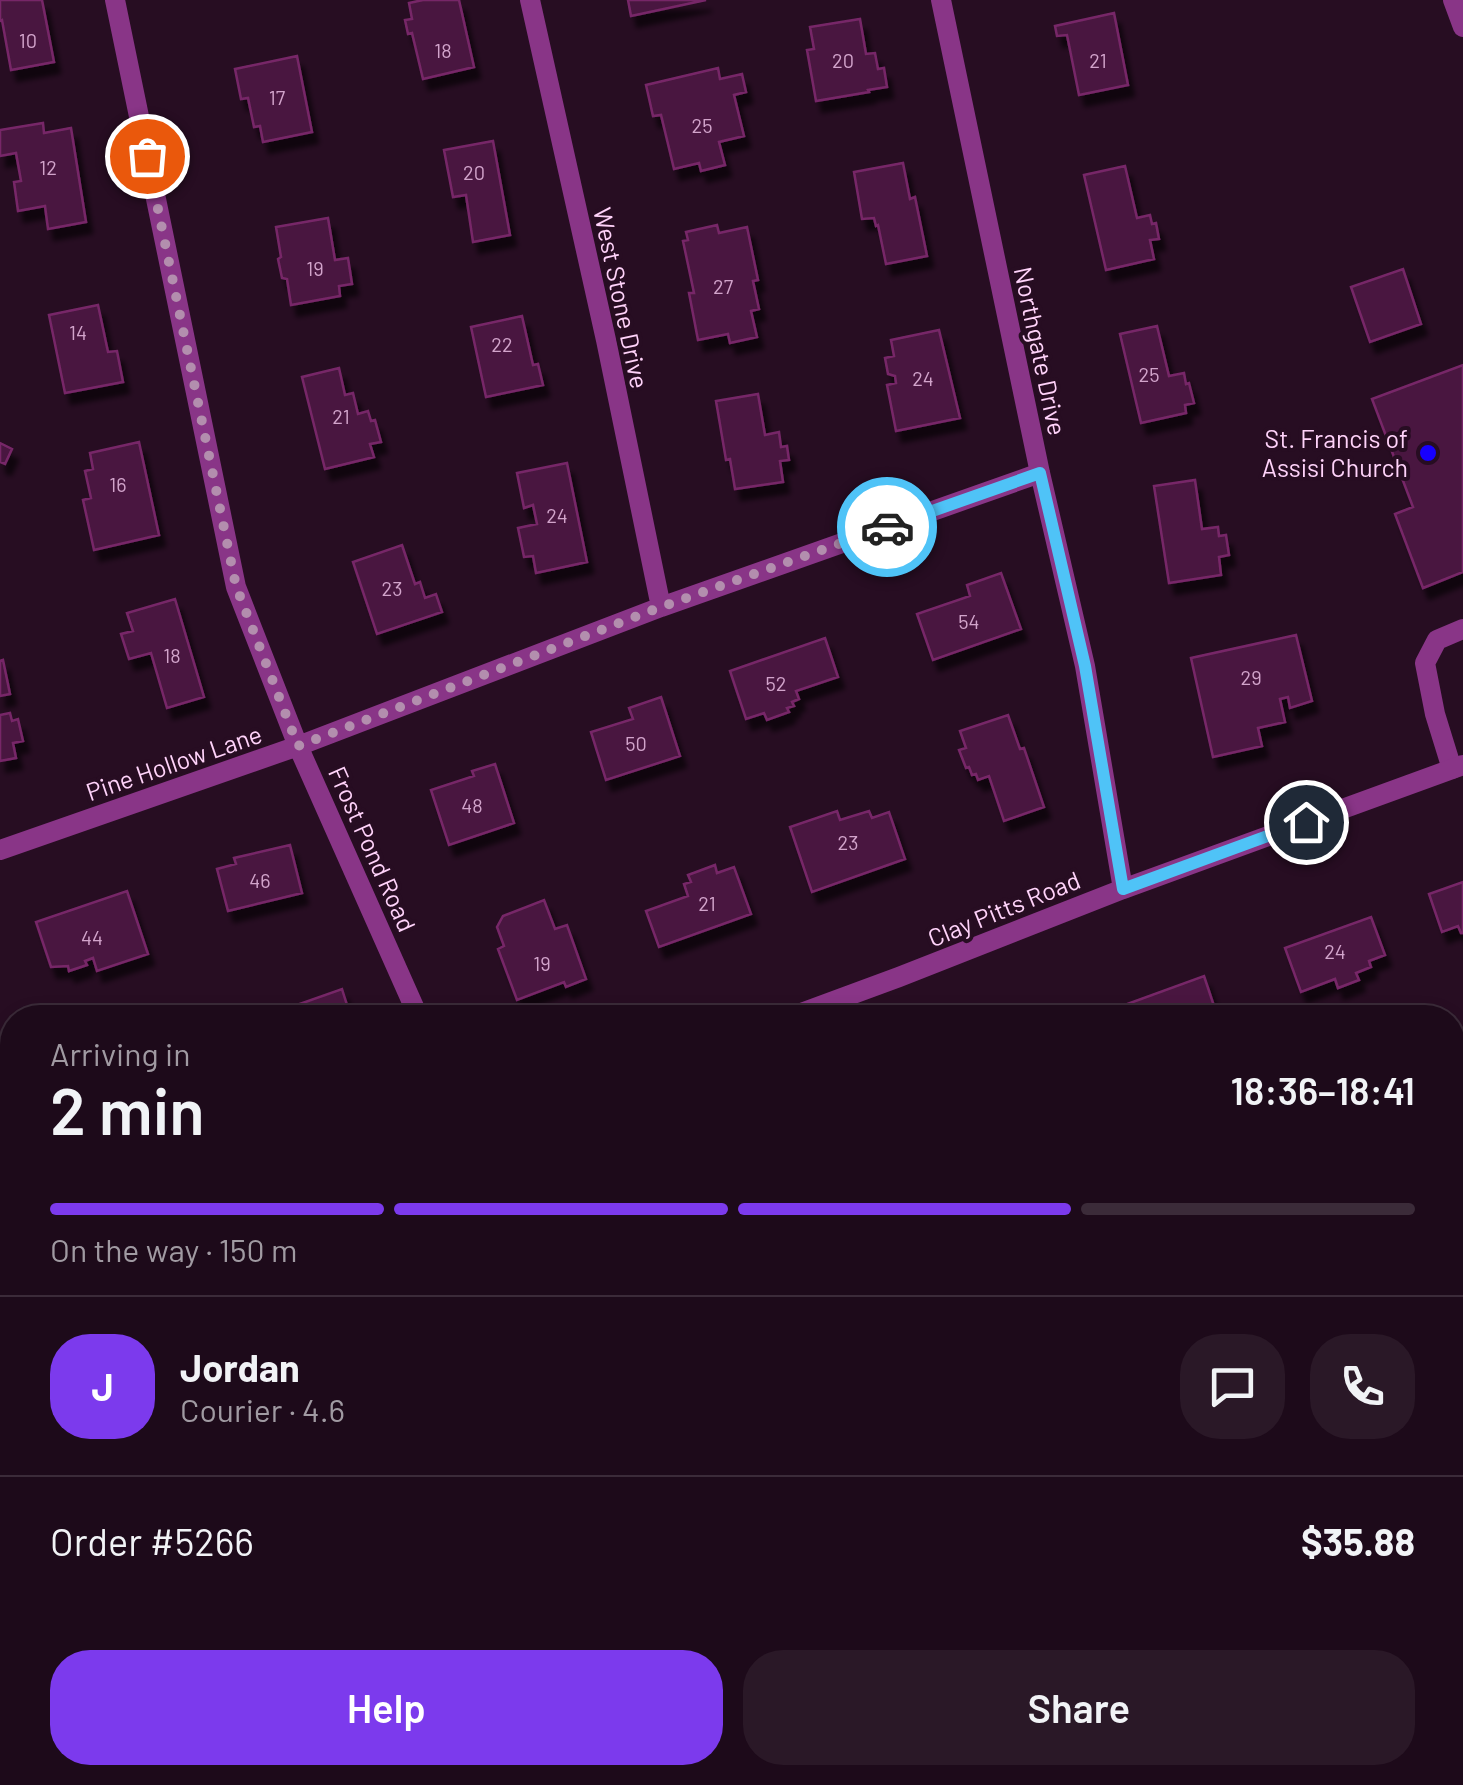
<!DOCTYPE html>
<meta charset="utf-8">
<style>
:root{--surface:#1d0a1a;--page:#2a1827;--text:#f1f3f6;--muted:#a09aa2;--line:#3b2b39;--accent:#7c3aed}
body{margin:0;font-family:Barlow,sans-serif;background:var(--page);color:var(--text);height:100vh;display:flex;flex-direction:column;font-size:38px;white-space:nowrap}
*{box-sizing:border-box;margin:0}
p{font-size:32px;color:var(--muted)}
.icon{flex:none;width:55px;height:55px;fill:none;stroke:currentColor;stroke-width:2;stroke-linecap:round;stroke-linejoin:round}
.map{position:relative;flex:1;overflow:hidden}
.side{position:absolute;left:0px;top:1005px;width:1465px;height:780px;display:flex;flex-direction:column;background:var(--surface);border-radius:40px 40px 0 0;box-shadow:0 5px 15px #0003,0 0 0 2px var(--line)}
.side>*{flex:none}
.pin{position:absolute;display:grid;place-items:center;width:85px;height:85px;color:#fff;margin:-42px;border:5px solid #fff;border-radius:50%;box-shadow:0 2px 10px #0007}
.courier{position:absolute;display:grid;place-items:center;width:100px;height:100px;margin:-50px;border:8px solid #4fc3f7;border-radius:50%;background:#fff;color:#222;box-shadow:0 2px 12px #0007}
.summary em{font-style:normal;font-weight:600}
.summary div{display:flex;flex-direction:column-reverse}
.summary{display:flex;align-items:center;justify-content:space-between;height:170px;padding:0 50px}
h1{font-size:65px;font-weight:600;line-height:75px}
.bar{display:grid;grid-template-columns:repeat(4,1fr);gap:15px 10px;align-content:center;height:120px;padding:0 50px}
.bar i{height:12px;border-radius:8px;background:var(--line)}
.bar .selected{background:var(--accent)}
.bar p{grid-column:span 4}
.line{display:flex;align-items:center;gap:25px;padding:0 50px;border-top:2px solid var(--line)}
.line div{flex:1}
.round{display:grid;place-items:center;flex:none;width:105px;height:105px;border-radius:40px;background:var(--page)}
.primary-button{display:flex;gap:20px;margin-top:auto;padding:20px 50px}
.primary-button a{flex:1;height:115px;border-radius:40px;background:var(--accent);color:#fff;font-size:40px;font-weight:600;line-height:115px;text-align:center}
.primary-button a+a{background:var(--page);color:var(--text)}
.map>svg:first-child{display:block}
</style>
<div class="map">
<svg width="1463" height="1785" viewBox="0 0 1463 1785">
<defs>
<filter id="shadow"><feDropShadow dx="6" dy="11" stdDeviation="2.5" flood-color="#0009"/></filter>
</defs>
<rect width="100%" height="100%" fill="#270d22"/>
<!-- building -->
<path fill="#49183f" stroke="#772868" stroke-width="2.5" filter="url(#shadow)" d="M0,0H42L54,62L11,70L2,20L0,21Z
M423,0H459L474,67L423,79L412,33L408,34L405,20L412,19L409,3Z
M628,0H706L631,16Z
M1114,13L1128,85L1079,95L1067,35L1057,36L1055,26Z
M860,19L866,54L875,53L878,69L884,68L887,87L868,90L869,92L816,101L807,50L814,49L810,27Z
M297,56L312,132L263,142L260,126L254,127L248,98L241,99L235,69Z
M718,68L720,79L742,74L746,92L734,95L744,136L719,142L725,165L701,171L699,163L674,169L661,115L653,116L646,85Z
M43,123L44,133L71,128L86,222L48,229L45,206L18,211L14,182L21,181L16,153L0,156V130Z
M493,141L510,235L473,242L466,195L453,197L444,150Z
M903,163L910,199L915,197L927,256L886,264L878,225L876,226L874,218L862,219L854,172Z
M1125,166L1137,218L1150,215L1152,224L1156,223L1159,239L1150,240L1154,259L1106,270L1084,175Z
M328,218L335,260L348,258L352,284L339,286L340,296L291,305L287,279L282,278L278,259L281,257L276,227Z
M717,225L719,233L747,227L758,280L753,281L759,309L751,311L757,337L730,343L728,334L698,340L689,293H694L683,241L688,240L686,232Z
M1403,269L1421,324L1370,342L1351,287Z
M98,305L108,352L117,351L123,382L65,393L49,315Z
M522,316L533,365L538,364L543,385L486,397L471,327Z
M1157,326L1169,376L1184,373L1186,384L1189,383L1194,403L1185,405L1186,413L1141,423L1120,334Z
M939,330L960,418L896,431L887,385L896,383L895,376L888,374L885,358L894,356L891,340Z
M1463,365V572L1423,588L1395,514L1413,507L1372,399Z
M339,368L345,395L353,393L358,414L368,411L371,421L375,420L381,442L370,444L374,457L325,469L302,377Z
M758,394L765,435L779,432L781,447L787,446L789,460L780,461L783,482L735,489L730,459L726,460L716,401Z
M139,442L159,535L94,550L83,500L91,498L85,471L93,469L90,453Z
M0,443L12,449L5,464L0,462Z
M567,463L587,562L536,573L533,556L524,557L518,528L537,524L533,505L524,508L517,473Z
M1195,480L1202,529L1218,527L1219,536L1226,535L1229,555L1219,557L1221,575L1169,583L1154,486Z
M402,545L415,584L420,582L425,598L436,594L442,612L377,634L353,562Z
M1001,573L1021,629L933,660L917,614L970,596L967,585Z
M175,599L204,697L167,708L151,653L129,659L121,634L133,631L127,613Z
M1296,635L1312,701L1290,708L1288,697L1280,699L1285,722L1258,728L1262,746L1213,757L1191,658Z
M825,638L838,677L796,691L799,699L792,702L794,706L787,708L789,712L767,720L764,713L746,719L730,671Z
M3,660L10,694L0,696V661Z
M661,697L680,756L606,780L591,732L633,719L629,708Z
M10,713L12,721L18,719L23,741L13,743L16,758L0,761V715Z
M1008,715L1020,749L1024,748L1044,807L1004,821L989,776L978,780L976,774L972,775L969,767L966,768L959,750L966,748L960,731Z
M495,764L514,823L449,845L431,790L474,776L472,771Z
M837,811L840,820L869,811L872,818L889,812L905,859L812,892L790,827Z
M290,845L302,893L228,911L217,869L236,864L234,858Z
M715,865L717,873L734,867L751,914L659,947L646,911L688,896L684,884L691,882L688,875Z
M1463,882V933H1461L1458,926L1442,932L1429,894Z
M127,891L148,954L97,971L93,958L85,961L87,965L69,971L68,966L51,967L36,922Z
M544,900L555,929L567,925L586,979L566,987L564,982L517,1000L498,949L504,946L497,927L503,916Z
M1371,917L1385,955L1369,961L1371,967L1356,973L1359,980L1338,988L1335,979L1301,992L1285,948Z
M1204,976L1218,1018H1123L1119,1007Z
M342,989L351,1018H295L291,1007Z
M1463,1071V1112L1452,1081V1075Z
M12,1122V1183L0,1187V1126Z
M1463,1320V1372L1460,1373L1457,1364L1452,1366V1324Z
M1458,1486L1463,1499V1558L1452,1562V1489Z
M275,1772H352L353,1777L327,1785H279Z
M734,1772H787L785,1777L788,1785H738Z
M958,1772H1029L1020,1780L1017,1776L1006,1785H955L950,1779Z
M13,1777L46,1785H11Z
M1388,1777L1391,1785H1366Z"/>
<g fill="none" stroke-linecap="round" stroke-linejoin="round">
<!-- service -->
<path stroke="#893587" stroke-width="20" d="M1453,0L1463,27
M1452,769L1435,714L1425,663L1437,640L1463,629"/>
<!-- minor -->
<path stroke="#893587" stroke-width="20" d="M115,0L236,587L298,746L419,1018
M530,0L606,340L661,607
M941,0L1040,473L1085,666L1123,889
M0,850L298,746L661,607L1040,473
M1452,1225L1463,1221
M1452,1663L1463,1659
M0,1692L12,1695
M160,1772L165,1785
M630,1772L635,1785
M1160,1785L1184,1772"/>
<!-- tertiary -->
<path stroke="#893587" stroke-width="20" d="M788,1018L899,977L1123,889L1463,765
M0,1303L12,1299"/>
</g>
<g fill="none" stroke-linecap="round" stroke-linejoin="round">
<!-- done -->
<path stroke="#b38eae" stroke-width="10" stroke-dasharray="0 18" d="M147,156L236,586L298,746L661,607L887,527"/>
<!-- route -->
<path stroke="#4fc3f7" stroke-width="12" d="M887,527L1040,473L1085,666L1123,889L1306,822"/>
</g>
<!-- markers -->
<circle fill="#1700fe" stroke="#270d22" stroke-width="4" cx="1428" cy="453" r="10"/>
<g text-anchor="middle" stroke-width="8" stroke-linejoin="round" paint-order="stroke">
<!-- number labels -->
<g font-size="20" fill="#d2a4cb">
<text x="28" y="48">10</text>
<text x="443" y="58">18</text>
<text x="843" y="68">20</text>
<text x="1098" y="68">21</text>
<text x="277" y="105">17</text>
<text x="702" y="133">25</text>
<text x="48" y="175">12</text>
<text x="474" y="180">20</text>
<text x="315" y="276">19</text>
<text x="723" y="294">27</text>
<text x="78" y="340">14</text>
<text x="502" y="352">22</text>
<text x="1149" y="382">25</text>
<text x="923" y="386">24</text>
<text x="341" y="424">21</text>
<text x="118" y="492">16</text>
<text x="557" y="523">24</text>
<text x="392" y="596">23</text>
<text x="969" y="629">54</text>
<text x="172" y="663">18</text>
<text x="1251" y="685">29</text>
<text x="776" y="691">52</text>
<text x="636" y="751">50</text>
<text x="472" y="813">48</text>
<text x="848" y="850">23</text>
<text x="260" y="888">46</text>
<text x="707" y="911">21</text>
<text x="92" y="945">44</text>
<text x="1335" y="959">24</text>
<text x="542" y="971">19</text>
</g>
<!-- street labels -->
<g font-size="25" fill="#ffd3fa" stroke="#270d22">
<text transform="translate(621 298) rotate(78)" y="9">West Stone Drive</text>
<text transform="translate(1040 351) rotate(78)" y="9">Northgate Drive</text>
<text transform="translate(174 763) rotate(-19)" y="9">Pine Hollow Lane</text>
<text transform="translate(372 849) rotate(66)" y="9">Frost Pond Road</text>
<text transform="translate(1004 909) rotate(-22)" y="9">Clay Pitts Road</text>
</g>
<!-- poi labels -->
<g font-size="25" fill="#ffd3fa" stroke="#270d22" text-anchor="end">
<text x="1408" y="448">St. Francis of<tspan x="1408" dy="29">Assisi Church</tspan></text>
</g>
</g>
</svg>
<div class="pin" style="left:147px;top:156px;background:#ea580c"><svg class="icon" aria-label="bag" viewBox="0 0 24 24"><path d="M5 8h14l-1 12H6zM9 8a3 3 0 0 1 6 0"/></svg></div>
<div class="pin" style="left:1306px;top:822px;background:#1f2937"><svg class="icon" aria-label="home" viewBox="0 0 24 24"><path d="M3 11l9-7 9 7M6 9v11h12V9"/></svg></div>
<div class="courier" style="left:887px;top:527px"><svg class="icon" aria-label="car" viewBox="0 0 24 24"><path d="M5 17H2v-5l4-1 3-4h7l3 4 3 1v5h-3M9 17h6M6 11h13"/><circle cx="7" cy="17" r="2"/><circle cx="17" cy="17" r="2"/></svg></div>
<section class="side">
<div class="summary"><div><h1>2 min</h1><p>Arriving in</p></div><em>18:36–18:41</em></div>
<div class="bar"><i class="selected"></i><i class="selected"></i><i class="selected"></i><i></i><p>On the way · 150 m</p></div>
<div class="line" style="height:180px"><b class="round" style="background:var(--accent);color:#fff">J</b><div><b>Jordan</b><p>Courier · 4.6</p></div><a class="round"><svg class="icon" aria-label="chat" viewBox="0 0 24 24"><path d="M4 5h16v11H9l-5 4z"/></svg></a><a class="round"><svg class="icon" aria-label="phone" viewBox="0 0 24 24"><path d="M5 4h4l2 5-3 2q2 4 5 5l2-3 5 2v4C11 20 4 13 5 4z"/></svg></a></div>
<div class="line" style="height:130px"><div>Order #5266</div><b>$35.88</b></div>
<div class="primary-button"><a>Help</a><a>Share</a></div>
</section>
</div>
